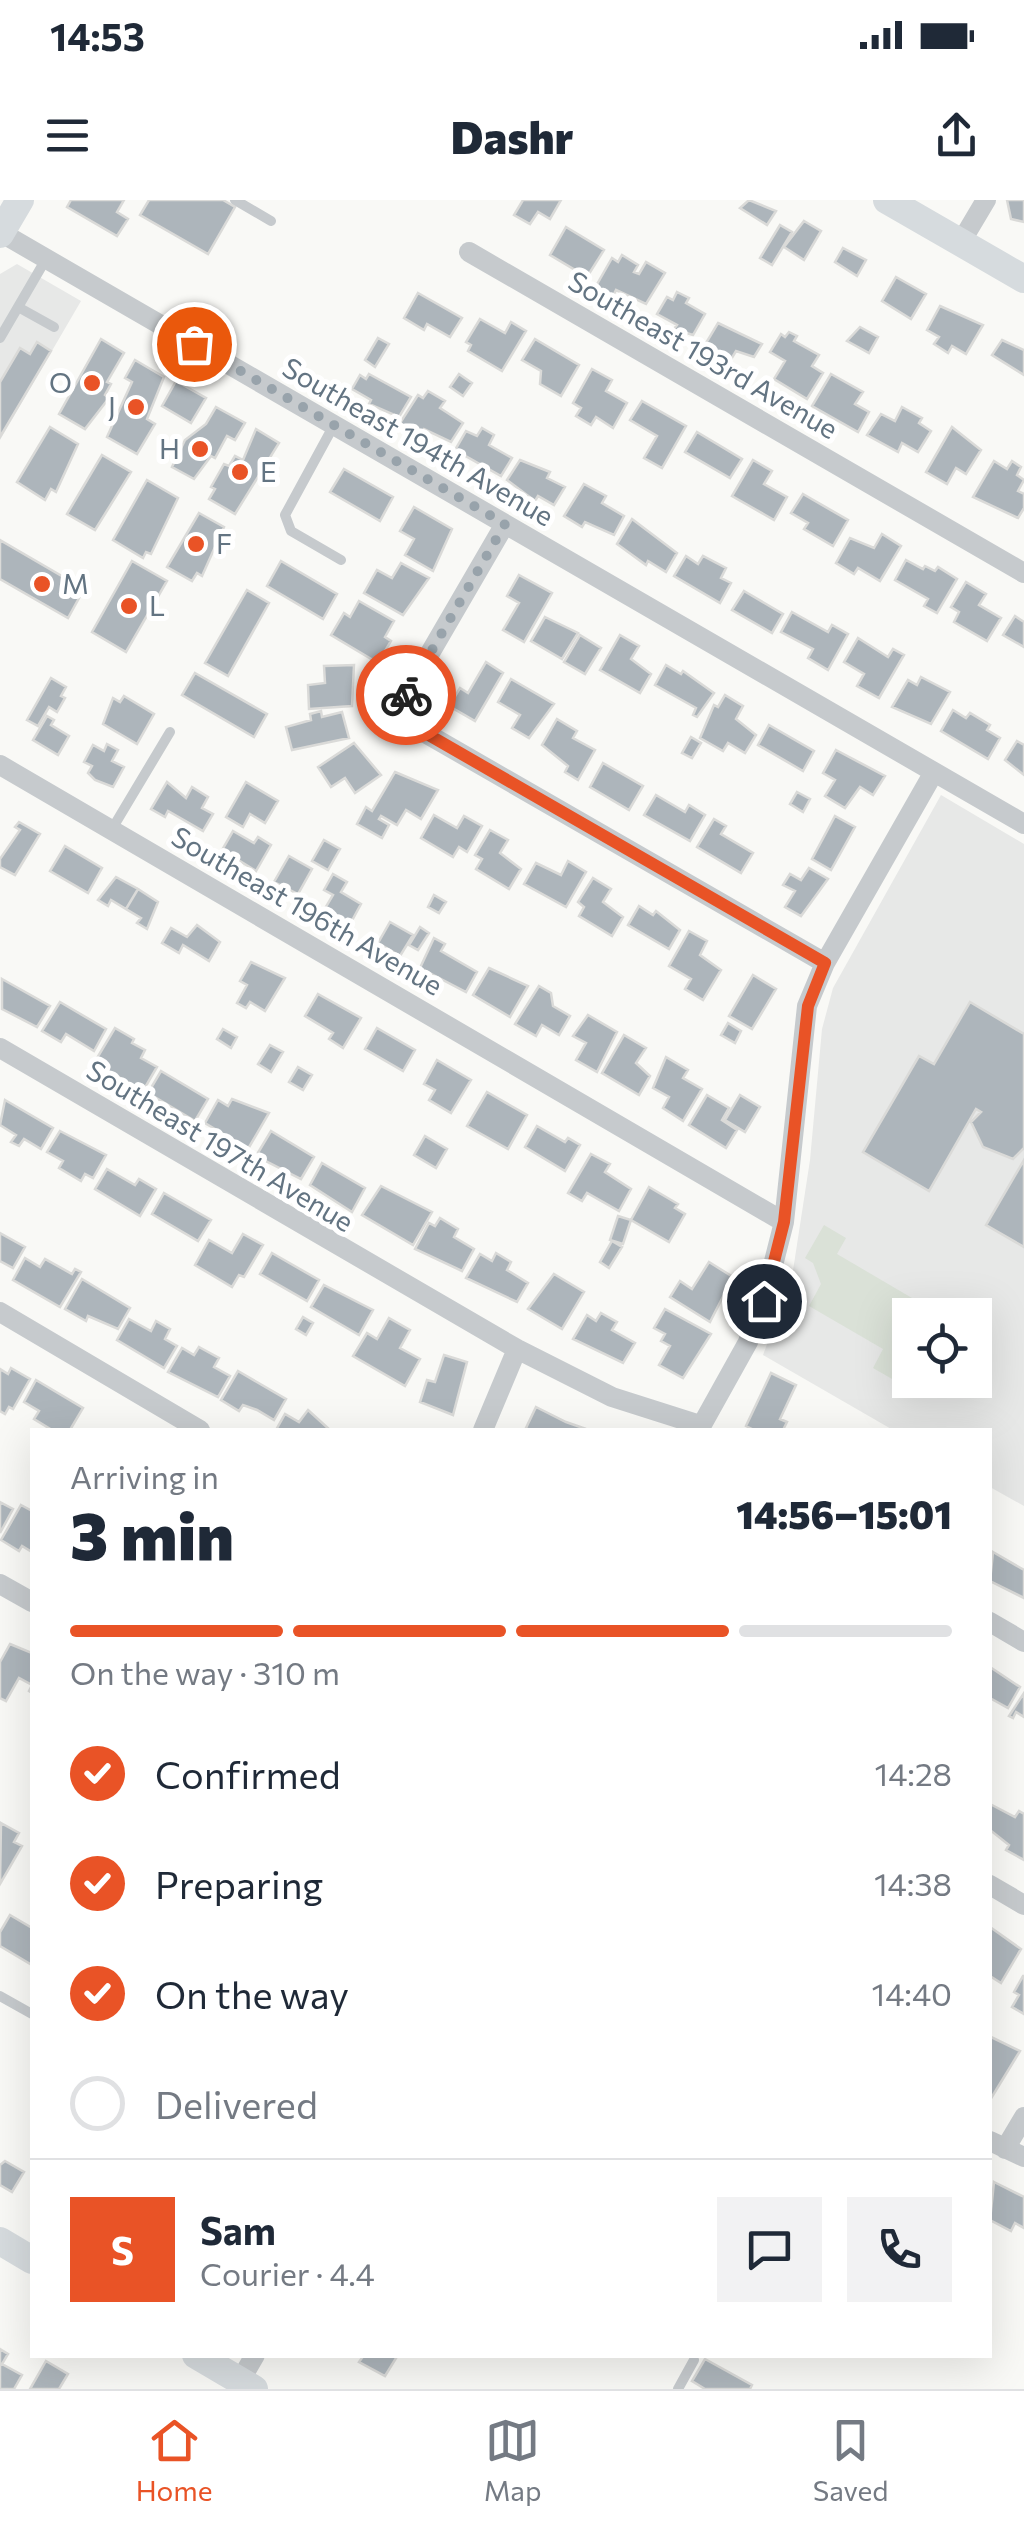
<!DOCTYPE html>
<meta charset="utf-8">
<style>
:root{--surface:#fff;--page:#f2f2f3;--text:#1f2937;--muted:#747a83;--line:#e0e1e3;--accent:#e95326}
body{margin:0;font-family:Commissioner,sans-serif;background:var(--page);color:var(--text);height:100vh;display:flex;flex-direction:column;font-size:38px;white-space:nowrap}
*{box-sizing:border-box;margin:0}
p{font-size:32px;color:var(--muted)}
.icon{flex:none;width:55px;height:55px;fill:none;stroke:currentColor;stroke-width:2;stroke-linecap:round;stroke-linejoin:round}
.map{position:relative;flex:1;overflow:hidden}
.side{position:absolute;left:30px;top:1228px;width:962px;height:930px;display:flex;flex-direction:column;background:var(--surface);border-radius:0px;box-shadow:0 10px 40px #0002}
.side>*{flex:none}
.tools{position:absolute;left:892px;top:1098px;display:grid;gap:20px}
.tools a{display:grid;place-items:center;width:100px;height:100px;border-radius:0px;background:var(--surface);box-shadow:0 10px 40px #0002;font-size:50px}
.pin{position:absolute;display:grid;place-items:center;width:85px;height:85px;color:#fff;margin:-42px;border:5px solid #fff;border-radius:50%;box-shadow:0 2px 10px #0007}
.courier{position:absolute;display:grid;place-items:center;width:100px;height:100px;margin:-50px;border:8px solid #e95326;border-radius:50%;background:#fff;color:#222;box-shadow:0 2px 12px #0007}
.headline em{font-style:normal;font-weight:800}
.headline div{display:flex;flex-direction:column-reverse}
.headline{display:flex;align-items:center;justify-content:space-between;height:170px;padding:0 40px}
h1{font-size:65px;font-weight:800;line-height:75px}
.bar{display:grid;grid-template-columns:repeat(4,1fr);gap:15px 10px;align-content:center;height:120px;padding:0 40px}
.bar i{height:12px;border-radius:8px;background:var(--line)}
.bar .active{background:var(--accent)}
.bar p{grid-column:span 4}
.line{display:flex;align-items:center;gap:25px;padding:0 40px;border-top:2px solid var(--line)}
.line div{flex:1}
.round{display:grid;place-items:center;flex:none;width:105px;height:105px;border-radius:0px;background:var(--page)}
ol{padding:0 40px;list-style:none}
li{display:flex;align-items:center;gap:30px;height:110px}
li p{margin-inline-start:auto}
li .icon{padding:10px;border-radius:50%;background:var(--accent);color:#fff;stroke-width:4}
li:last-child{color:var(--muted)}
li i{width:55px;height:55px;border:5px solid var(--line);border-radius:50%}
.status{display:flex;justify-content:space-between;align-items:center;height:70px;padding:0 50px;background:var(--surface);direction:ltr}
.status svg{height:28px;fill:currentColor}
header{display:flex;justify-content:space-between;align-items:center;height:130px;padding:0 40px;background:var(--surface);font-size:45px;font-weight:800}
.tab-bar{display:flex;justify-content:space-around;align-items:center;height:140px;border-top:2px solid var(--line);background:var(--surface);font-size:28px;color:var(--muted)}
.tab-bar a{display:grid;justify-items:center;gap:5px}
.tab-bar .active{color:var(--accent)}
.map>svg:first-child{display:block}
</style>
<div class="status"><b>14:53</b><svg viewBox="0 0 49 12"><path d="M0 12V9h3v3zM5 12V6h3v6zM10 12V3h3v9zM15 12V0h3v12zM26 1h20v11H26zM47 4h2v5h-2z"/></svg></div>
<header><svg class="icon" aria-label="menu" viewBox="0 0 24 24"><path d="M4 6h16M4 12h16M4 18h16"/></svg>Dashr<svg class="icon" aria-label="share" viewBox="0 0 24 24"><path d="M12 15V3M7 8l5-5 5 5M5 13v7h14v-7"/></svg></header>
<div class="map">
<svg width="1024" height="2189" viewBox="0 0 1024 2189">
<rect width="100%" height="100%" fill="#f9f9f6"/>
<!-- built -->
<path fill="#e7e8e7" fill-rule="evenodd" d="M17,64L81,101L0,240V74Z
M941,595L1024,644V1306L990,1287V1230H893L763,1155L792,1077L810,960L822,829L833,788ZM910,1115H975V1180H910Z"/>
<!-- green -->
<path fill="#dae1d7" d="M824,1025L846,1038L837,1054L941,1115H910V1180L906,1187L873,1168L883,1149L809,1106L821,1084L813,1063L805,1058Z"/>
<!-- building -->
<path fill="#adb5bb" stroke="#dadad8" stroke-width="2.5" d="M71,0H124L117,12L128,19L117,36L67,7Z
M149,0H223L235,7L208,54L140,15Z
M523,0H561L550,19L538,12L530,24L514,15Z
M749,0L776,11L767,25L740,8Z
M1007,0H1024V22L1011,19Z
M804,21L821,31L804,60L784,47Z
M780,25L792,32L772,65L760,58Z
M566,27L604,50L587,77L550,55Z
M843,48L866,60L857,76L835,62Z
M622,55L638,65L634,72L639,74L646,62L665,73L646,104L616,90L613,96L596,86L612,58L618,62Z
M896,77L926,94L911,119L882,101Z
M677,92L689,98L686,103L705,114L693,135L674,129L677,125L657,114L667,97L673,100Z
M418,93L462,118L450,137L427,124L424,130L404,118Z
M940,106L983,125L966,154L952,146L948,153L934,144L939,137L927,130Z
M480,119L505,133L511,122L526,131L502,171L468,151L471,145L466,142Z
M718,123L762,144L754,157L736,151L730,161L715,152L706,143Z
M860,127L878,137L869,153L847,141Z
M789,132L797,136L794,141L819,155L812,166L823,173L807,199L774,179L785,161L770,152L781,134L785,137Z
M378,138L389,144L375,167L365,160Z
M101,139L124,153L107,182L111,184L105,195L109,198L85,229L59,214Z
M535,139L579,165L561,196L540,184L541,171L522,160Z
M1002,140L1024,150V175L992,155Z
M37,142L51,151L0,237V182L20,148L30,154Z
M135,160L164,177L147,219L155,224L137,254L107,237L132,182L125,178Z
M592,169L612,180L606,191L627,203L613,228L596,217L591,225L576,216L581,208L573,203Z
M369,174L411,197L399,217L369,204L371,200L352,189L360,175L366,179Z
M459,174L472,183L463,196L450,187Z
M831,174L863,192L855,204L869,212L858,232L812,206Z
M176,181L206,198L191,223L162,206Z
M428,191L445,201L440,208L463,223L451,242L424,229L420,235L400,223L418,195L423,198Z
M642,201L686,226L662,268L644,258L657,236L630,220Z
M216,207L245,223L235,240L227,236L215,258L211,256L194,279L172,267L185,240L206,224Z
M902,207L922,218L919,223L931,231L918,252L902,243L898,252L867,235L881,214L895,221Z
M50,227L78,244L56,292L51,289L45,300L17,282Z
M952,227L981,250L966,274L956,268L947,284L926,272Z
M482,228L494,235L489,245L512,258L501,276L455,250L466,231L477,236Z
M256,229L279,243L235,314L209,299L215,289L211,287L224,264L229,266L235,256L243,260Z
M697,232L742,259L730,278L685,252Z
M102,255L131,272L95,330L67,314Z
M520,260L550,272L547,278L565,287L554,305L538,296L535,301L507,280Z
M753,260L772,271L764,284L787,297L774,320L732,296Z
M994,261L1007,269L1012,261L1021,267L1017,275L1024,280L1018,291L1024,294V308L1018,318L973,297Z
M344,269L393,297L380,321L330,292Z
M147,280L178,298L151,354L146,352L143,358L113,340Z
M584,284L606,296L602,303L624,316L614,335L585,322L582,327L564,316Z
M803,294L848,320L833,346L804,329L808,323L791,313Z
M414,307L452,329L433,371L405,355L414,339L400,331Z
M199,313L224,327L202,376L197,373L192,381L167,367Z
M632,319L677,353L666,372L648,361L646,365L617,344Z
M882,334L901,346L880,381L858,368L854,374L836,363L850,338L874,348Z
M0,340L84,389L68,418L0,379Z
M686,356L698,364L703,356L726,368L721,378L731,383L720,403L674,376Z
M906,360L923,369L925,366L935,371L938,367L957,379L937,413L924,406L928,399L895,380Z
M132,361L167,381L126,452L92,432Z
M281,361L337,394L323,419L267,386Z
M401,363L429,378L403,415L364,393L377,370L392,378Z
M519,375L552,393L524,442L503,430L519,403L507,396Z
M966,382L986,394L979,405L1001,418L987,441L954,422L959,412L951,407Z
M247,390L269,403L228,476L205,463Z
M744,391L783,414L772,433L732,410Z
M359,401L394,421L385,437L391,441L378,463L331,435L344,413L350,417Z
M792,412L828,432L832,425L848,434L828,470L808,458L813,449L781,432Z
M1015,416L1024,422V447L1003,435Z
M545,417L578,433L562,459L531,441Z
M580,435L601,448L585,474L564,462Z
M620,435L639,446L631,459L651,474L640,493L600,470Z
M858,438L888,457L893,449L904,455L879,498L857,486L864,474L844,462Z
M486,462L503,473L475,521L449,506L460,488L468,493Z
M354,465L352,506L309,509L308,485L325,483L324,466Z
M666,465L681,474L683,471L714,493L697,517L693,515L696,508L655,485Z
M195,473L267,514L254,537L182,495Z
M921,477L950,492L931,524L892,507L908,480L917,485Z
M51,478L66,487L61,496L65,498L57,512L49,507L38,526L27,520Z
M511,479L554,504L529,538L512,528L520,515L498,502Z
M725,495L743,506L736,519L756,535L745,553L728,543L723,551L700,538L714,505L718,507Z
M124,496L154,514L137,544L103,524L113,498L120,502Z
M953,510L966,518L970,513L990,525L987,530L1000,538L988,559L941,531Z
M321,511L322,517L342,512L349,538L292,550L286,527L311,520L310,514Z
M47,516L54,520L51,525L69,536L58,555L33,540Z
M557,519L577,531L573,538L595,550L578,580L565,572L568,566L542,545Z
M769,525L814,551L803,571L758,545Z
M691,537L701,543L692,558L682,553Z
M1017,541L1024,545V575L1005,560Z
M354,543L381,575L355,593L345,578L331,587L318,567Z
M107,544L118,550L112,561L124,567L113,587L95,580L88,573L92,566L84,562L93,545L104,551Z
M836,550L885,576L873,595L860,587L845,608L825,596L835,580L823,573Z
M603,563L643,586L629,610L590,587Z
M395,572L438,590L421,619L406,610L397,625L381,616L379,619L389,625L382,638L357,624L366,607L372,611Z
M167,582L186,598L192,587L208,597L202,608L213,614L203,631L168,611L165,617L151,609Z
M246,582L278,601L265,623L250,614L243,627L226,617Z
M797,592L810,599L803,612L790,604Z
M656,595L685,612L689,605L705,615L690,641L644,615Z
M434,615L457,628L464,616L482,626L467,652L459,647L453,657L421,638Z
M835,616L855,627L831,670L812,659Z
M714,619L726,626L721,634L753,653L741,673L697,647Z
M19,622L40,634L15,675L0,667V659L20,630L15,627Z
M490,630L508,640L500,653L521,669L509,689L476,669L482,659L475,655Z
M233,631L254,643L258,637L271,645L256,671L222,650Z
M324,640L340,649L328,670L312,661Z
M65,646L102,668L88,693L50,671Z
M289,656L312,669L298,694L274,682Z
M568,661L586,672L566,707L524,684L536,663L561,675Z
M809,668L828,679L801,716L785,707L795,691L783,685L790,674L801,680Z
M333,674L347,682L341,692L361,704L349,726L324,710L333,695L324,690Z
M116,677L138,689L126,709L111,700L108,706L98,700Z
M593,678L611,689L603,702L623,717L612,736L579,716L584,707L578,702Z
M138,689L158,702L147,729L137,723L141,718L126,709Z
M434,695L446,702L439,713L428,707Z
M639,706L653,715L656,711L680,730L669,749L628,725Z
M390,722L413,735L400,756L378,743Z
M197,725L220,742L209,761L183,745L179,753L162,743L171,728L187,737Z
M420,727L429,733L418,750L409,745Z
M689,731L707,741L700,755L721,770L703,800L685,789L691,779L669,766Z
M434,738L445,744L441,751L477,772L466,792L420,768Z
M251,762L285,778L265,811L250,802L246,808L237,803L247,785L240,781Z
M489,768L528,786L510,817L473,795Z
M753,775L776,789L752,829L729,816Z
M2,779L50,806L37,827L2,809Z
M539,786L551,793L553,806L570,816L559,835L542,825L536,836L515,824Z
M318,794L361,818L343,848L329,839L333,833L305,816Z
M60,802L106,829L94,851L66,834L61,842L42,831Z
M970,802L1024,834V948L1013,959L983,947L971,922L981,912L976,909L929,991L863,952L919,856L934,864Z
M588,815L617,832L597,872L576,860L586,843L573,836Z
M728,823L741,831L735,843L721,835Z
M115,828L134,839L132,843L145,850L141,858L157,867L143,891L94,863Z
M377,828L415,850L403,871L365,849Z
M223,829L237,837L231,848L217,839Z
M624,835L646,848L636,863L650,876L639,895L602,873Z
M270,845L283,852L271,872L258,864Z
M666,857L688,870L683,878L702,889L683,921L663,908L669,897L653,888Z
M437,860L471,880L451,913L429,900L435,890L424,884Z
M298,867L312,875L303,890L289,882Z
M161,871L208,899L195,921L148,893Z
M487,892L527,915L508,949L467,926Z
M707,895L729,908L722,920L737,930L726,948L689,925Z
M740,895L760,907L745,932L725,920Z
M232,899L269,913L248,949L205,923L218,900L228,906Z
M5,900L53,928L41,949L24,939L19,946L11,942L16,935L0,925Z
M537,926L565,942L568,938L580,945L565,971L525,947Z
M60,931L106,955L93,978L85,974L81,981L59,968L63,961L47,952Z
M271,931L314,957L301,979L256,956Z
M425,936L447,949L436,968L414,955Z
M591,954L610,964L605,972L631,989L619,1011L587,993L582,1001L568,993Z
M1024,960V1047L986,1025Z
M322,963L365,988L352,1012L310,985Z
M107,969L135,985L139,979L156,989L140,1016L95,989Z
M381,986L432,1012L413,1045L362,1015Z
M649,987L678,1004L675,1008L685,1014L669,1042L631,1020Z
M164,993L211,1020L198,1041L152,1014Z
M618,1016L631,1020L623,1044L610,1040Z
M440,1018L458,1029L454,1037L474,1049L462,1071L415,1049L429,1023L435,1026Z
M0,1033L25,1047L13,1068L0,1061Z
M243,1034L263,1045L244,1077L239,1075L232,1087L195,1065L209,1040L232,1053Z
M612,1041L622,1047L609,1068L600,1062Z
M272,1053L319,1080L307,1101L260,1074Z
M496,1053L511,1062L507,1070L528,1083L517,1102L466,1078L480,1054L492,1061Z
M25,1058L40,1067L45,1059L72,1074L75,1069L81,1072L60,1107L13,1080Z
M709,1062L733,1077L710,1122L670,1097L680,1081L692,1089Z
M554,1074L584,1092L562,1129L528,1109Z
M82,1079L130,1108L118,1129L88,1116L86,1121L65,1109Z
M324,1085L373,1110L359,1135L311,1107Z
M665,1109L711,1134L683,1178L659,1165L670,1146L661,1141L665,1134L654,1128Z
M601,1113L617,1122L612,1130L635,1143L623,1163L573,1139L587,1115L596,1121Z
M303,1117L313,1123L306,1135L296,1129Z
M389,1118L410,1130L400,1148L420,1159L405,1186L353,1156L367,1133L377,1139Z
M129,1119L151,1131L156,1121L170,1129L165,1139L177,1146L164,1168L117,1140Z
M199,1147L219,1158L214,1167L230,1176L218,1197L168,1172L182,1148L194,1155Z
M444,1155L467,1162L453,1215L420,1202L427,1180L435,1182Z
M11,1168L30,1179L13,1209L9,1207L5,1214L0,1211V1169L8,1174Z
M238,1171L286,1199L274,1220L257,1210L243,1205L239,1211L221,1200Z
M771,1173L796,1185L780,1219L787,1222L783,1230H754L746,1226Z
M36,1180L83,1208L70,1230H52L34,1219L39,1211L24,1202Z
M536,1207L566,1222L586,1229L530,1230L526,1228Z
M308,1210L330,1230H276L285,1214L299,1222Z
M0,1302L13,1309L0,1333Z
M21,1305L32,1311V1352L22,1346L19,1351L1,1340Z
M993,1352L1024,1370V1398L990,1381Z
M10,1444L32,1453V1493L29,1491L32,1485L19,1478L6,1501L0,1498V1462Z
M990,1467L1020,1487L1008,1508L990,1498Z
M1024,1493V1517L1016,1512L1013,1518L1009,1516Z
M990,1604L1015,1617L1019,1611L1024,1614V1660L1006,1650L1009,1645L990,1630Z
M1,1623L19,1633L14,1642L22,1646L0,1684Z
M10,1715L32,1728V1765L0,1746V1732Z
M990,1727L1021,1749L1001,1783L990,1776Z
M1023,1776H1024V1814L1012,1807L1019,1795L1014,1792Z
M991,1837L1020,1851L990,1900V1838Z
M5,1961L24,1972L12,1992L0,1985V1965Z
M994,1982L1024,1997V2028L1015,2023L1011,2031L990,2020Z
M0,2149L8,2154L2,2164L22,2175L14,2189H0Z
M364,2155H398L385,2176L359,2162Z
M705,2159L752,2185L750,2189H705L692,2181Z
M46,2161L68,2174L59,2189H30Z"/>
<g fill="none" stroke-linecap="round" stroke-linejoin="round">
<!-- lane -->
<path stroke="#c6cacd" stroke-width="10" d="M235,0L271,21
M18,107L54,127
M0,138L46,59
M334,225L285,315L291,331L341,360
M112,629L170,532
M0,1796L32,1814
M678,2189L694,2160"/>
<!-- street -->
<path stroke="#c6cacd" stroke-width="20" d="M0,32L1024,624
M961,42L986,0
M469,52L1024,373
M505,324L394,515L825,763
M0,565L784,1022
M0,848L517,1149L612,1197L700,1225
M0,1112L200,1230
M483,1230L517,1149
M699,1230L748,1142L769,1081L784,1022L807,806L825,763L934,572
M0,1384L32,1402
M990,1422L1024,1442
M990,1685L1024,1705
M990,1941L1024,1957
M1005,1949L1024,1917
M240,2181L255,2155"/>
<!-- secondary -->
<path stroke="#d6dbde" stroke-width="28" d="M887,0L1024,79
M0,34L20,0
M0,2041L32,2060
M196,2155L254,2189"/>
</g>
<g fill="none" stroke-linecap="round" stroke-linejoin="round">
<!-- done -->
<path stroke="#98a3ab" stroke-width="10" stroke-dasharray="0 18" d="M194,144L505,324L406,495"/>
<!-- route -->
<path stroke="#e95326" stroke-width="12" d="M406,495L394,515L825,763L808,806L784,1022L764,1101"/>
</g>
<!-- markers -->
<g fill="#e95326" stroke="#fff" stroke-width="4">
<circle cx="92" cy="183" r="10"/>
<circle cx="136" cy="207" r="10"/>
<circle cx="200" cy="249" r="10"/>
<circle cx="240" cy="272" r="10"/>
<circle cx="196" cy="344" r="10"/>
<circle cx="42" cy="384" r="10"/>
<circle cx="129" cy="406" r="10"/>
</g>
<g text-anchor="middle" stroke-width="10" stroke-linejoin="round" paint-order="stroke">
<!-- street labels -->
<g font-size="28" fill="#637482" stroke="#fff">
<text transform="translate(703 155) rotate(30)" y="10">Southeast 193rd Avenue</text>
<text transform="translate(418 242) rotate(30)" y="10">Southeast 194th Avenue</text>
<text transform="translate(307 711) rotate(30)" y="10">Southeast 196th Avenue</text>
<text transform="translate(220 946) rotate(31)" y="10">Southeast 197th Avenue</text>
</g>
<!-- poi labels -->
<g font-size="28" fill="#637482" stroke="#fff" text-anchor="start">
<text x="72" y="193" text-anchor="end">O</text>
<text x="116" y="217" text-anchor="end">J</text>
<text x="180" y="259" text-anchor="end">H</text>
<text x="260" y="282">E</text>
<text x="216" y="354">F</text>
<text x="62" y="394">M</text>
<text x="149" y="416">L</text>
</g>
</g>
</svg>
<div class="tools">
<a><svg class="icon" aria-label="locate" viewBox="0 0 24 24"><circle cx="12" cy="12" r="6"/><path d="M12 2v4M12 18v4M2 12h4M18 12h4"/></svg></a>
</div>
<div class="pin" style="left:194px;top:144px;background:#ea580c"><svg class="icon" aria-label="bag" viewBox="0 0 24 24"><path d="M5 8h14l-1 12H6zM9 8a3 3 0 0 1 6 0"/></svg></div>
<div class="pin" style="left:764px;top:1101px;background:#1f2937"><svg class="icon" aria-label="home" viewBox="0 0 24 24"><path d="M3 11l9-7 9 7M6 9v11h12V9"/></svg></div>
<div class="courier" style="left:406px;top:495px"><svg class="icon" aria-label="bike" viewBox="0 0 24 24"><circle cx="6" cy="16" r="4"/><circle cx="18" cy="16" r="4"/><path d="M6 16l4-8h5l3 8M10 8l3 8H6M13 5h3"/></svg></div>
<section class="side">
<div class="headline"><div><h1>3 min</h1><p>Arriving in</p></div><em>14:56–15:01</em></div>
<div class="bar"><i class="active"></i><i class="active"></i><i class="active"></i><i></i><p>On the way · 310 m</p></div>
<ol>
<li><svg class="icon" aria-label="check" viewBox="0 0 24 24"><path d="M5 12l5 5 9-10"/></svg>Confirmed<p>14:28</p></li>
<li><svg class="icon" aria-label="check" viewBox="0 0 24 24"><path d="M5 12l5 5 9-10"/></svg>Preparing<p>14:38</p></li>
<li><svg class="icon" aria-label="check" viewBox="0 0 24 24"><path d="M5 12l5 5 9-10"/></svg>On the way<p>14:40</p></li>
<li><i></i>Delivered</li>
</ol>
<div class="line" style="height:180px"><b class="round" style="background:var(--accent);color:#fff">S</b><div><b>Sam</b><p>Courier · 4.4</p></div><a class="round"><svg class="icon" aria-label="chat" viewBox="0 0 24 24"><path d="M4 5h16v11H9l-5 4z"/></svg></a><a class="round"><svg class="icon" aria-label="phone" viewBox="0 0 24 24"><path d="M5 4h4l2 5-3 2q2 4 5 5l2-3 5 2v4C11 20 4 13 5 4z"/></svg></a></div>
</section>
</div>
<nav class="tab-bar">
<a class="active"><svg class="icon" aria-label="home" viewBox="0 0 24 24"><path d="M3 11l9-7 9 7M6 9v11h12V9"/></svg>Home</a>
<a><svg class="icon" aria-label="map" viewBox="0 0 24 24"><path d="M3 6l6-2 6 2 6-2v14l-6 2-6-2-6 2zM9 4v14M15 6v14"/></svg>Map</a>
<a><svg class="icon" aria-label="saved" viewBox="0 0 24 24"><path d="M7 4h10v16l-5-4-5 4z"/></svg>Saved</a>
</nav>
